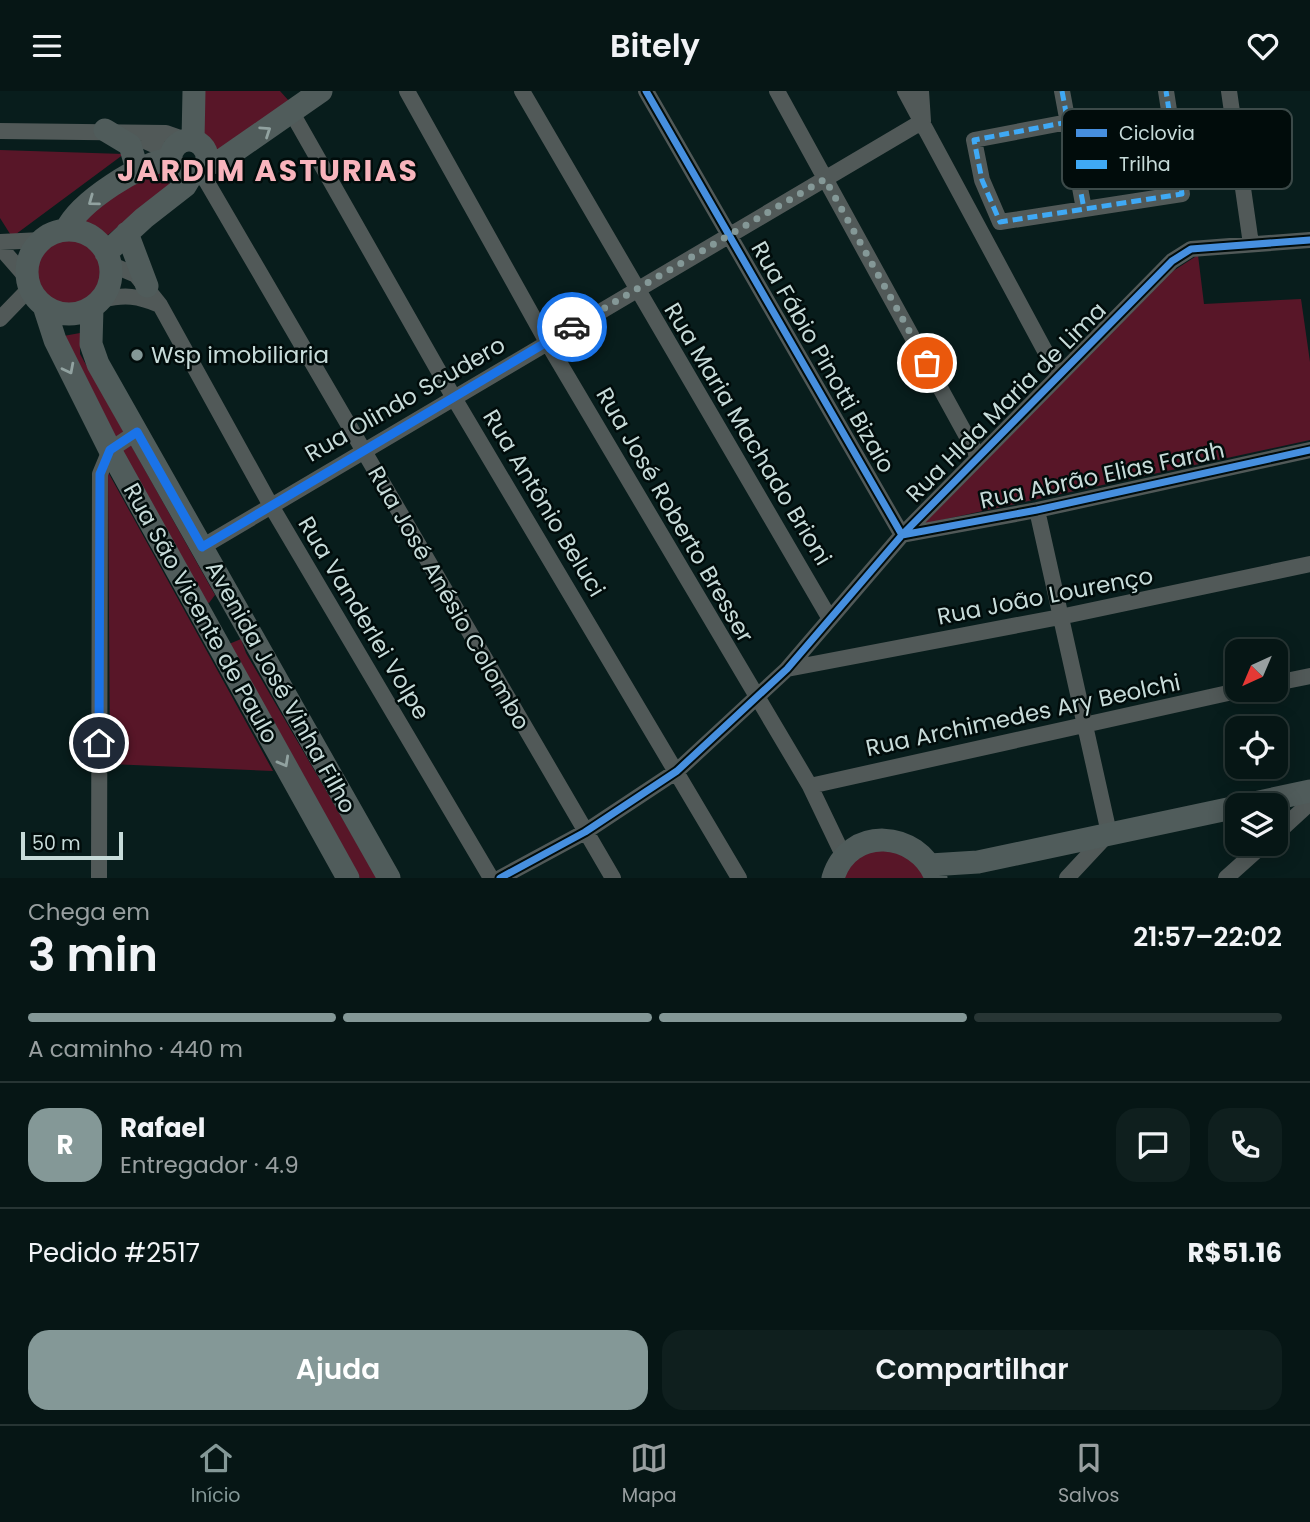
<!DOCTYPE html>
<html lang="pt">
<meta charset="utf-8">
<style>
:root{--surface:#061615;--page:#0f1f1e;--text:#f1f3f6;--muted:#989fa0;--line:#273534;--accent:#849897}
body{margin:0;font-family:Poppins,sans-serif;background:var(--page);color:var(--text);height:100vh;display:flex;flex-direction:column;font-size:26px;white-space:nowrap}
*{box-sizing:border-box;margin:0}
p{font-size:23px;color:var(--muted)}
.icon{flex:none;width:38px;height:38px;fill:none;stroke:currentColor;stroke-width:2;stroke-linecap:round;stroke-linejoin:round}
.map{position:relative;height:787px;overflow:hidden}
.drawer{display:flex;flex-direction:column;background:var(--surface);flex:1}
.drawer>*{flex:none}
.needle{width:46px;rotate:224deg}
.fabs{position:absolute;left:1225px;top:548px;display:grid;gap:14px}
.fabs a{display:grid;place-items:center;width:63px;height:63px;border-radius:14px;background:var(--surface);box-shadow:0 4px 18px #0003,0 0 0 2px var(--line);font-size:35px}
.scale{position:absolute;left:21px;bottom:18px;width:102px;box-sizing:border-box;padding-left:7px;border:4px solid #c7dbd9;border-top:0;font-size:19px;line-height:24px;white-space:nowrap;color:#c7dbd9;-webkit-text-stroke:5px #010c0b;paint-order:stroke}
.pin{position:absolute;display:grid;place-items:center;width:60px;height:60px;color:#fff;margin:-30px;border:4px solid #fff;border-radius:50%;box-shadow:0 2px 7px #0007}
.courier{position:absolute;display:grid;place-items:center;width:70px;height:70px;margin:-35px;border:5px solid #1a73e8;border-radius:50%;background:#fff;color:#222;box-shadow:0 2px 9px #0007}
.head em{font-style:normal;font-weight:600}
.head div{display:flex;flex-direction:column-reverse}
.head{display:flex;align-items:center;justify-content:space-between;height:119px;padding:0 28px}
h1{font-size:46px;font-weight:600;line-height:52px}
.bar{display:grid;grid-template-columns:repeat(4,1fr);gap:10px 7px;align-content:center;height:84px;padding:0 28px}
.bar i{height:9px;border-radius:5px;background:var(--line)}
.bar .selected{background:var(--accent)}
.bar p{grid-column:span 4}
.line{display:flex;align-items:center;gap:18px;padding:0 28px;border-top:2px solid var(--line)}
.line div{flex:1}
.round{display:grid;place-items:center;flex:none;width:74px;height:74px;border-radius:21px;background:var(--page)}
.primary-button{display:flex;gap:14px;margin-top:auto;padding:14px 28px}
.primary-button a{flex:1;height:80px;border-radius:21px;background:var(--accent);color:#fff;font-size:28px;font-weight:600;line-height:80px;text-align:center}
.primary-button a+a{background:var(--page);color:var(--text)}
header{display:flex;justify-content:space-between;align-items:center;height:91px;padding:0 28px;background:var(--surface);font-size:32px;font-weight:600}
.tabs{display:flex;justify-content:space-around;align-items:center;height:98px;border-top:2px solid var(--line);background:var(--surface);font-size:19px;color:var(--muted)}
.tabs a{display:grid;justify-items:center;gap:4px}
.tabs .selected{color:var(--accent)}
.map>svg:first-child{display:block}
</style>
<header><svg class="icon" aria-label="menu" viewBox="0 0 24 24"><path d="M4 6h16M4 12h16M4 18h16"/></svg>Bitely<svg class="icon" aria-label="heart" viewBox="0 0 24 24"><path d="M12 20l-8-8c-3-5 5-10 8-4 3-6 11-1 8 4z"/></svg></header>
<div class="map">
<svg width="1310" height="787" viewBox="0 0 1310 787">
<rect width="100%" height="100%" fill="#081d1c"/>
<!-- green -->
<path fill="#581628" d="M199,0H280L289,10L218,65L205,61Z
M0,59L124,63L12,146L0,127Z
M152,75L168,76L173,83L168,96L104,147L78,132Z
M33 181a35 35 0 1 1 70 0a35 35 0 1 1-70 0Z
M1198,164L1204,213L1301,208L1310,271V349L923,433L1170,182Z
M80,242V263L215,504L209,512L203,511L58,246Z
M108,381L273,680L110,673Z
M241,548L246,562L377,787H360L229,558V553Z
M903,756L930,787H840L864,758Z"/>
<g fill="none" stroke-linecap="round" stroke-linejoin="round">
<!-- street -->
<path stroke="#515958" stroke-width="16" d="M407,0L547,251L810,695L844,766
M522,0L830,528
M646,0L902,444L1037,419L1310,359
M777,0L977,364
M905,0L1058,284
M1062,0L1084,118
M1229,0L1251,153
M292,22L454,307L739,787
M1068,31L974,49L982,89L1000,131L1182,103L1166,0
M0,40L166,42L186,49
M131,44L172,62
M201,81L613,787
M0,151L42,149
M0,156L27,187
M110,173L136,184L160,214L270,413L491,787
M102,209C125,203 138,205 160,214
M0,228L30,197
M1037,419L1109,742L1067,787
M202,456L923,30L921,0
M787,578L1060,526L1310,473
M1276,592L1310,585
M810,695L1246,598
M1276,743L1310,712
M99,787L100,383L110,359L137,341
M500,787L585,741L677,680L787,578L902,444L1172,170L1191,158L1310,149
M1226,787L1265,752"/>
<!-- secondary -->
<path stroke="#505c5b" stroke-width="23" d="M105,39L130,54L137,78
M171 67a18 18 0 1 1 36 0a18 18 0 1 1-36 0Z
M193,49L194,0
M207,72L219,71L321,0
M66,139C80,110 140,72 171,68
M27 181a42 42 0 1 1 84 0a42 42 0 1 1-84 0Z
M127,142L147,195
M106,162L144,127L185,95L191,85
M44,215L55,249L110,359L348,787
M92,217L91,253L98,273L389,787
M1245,714L1310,700
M930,774L978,771L1237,716
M833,787C849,734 918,739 936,787"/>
<!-- quiet -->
<path stroke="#3fa9f5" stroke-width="5" stroke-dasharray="10 5" stroke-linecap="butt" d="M1062,0L1084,118
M1068,31L974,49L982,89L1000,131L1182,103L1166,0"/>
<!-- cycleway casing -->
<g stroke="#010c0b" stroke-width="11">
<path id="cycleway" d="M646,0L902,444L1037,419L1310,359
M500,787L585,741L677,680L787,578L902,444L1172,170L1191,158L1310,149"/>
</g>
<!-- cycleway -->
<use href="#cycleway" stroke="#468fdf" stroke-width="7"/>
</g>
<!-- one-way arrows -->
<defs><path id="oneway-chevron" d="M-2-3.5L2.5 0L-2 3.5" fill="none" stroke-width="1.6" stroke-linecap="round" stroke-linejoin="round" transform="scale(1.75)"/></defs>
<g stroke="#91a2a0">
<use href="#oneway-chevron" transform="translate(266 40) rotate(-34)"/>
<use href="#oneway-chevron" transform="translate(93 110) rotate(144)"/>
<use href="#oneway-chevron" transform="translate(69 278) rotate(63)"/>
<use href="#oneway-chevron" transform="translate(284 671) rotate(61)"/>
</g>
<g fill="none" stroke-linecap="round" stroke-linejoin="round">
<!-- done -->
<path stroke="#849897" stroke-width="7" stroke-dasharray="0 12.6" d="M572,236L825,88L927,272"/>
<!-- route -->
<path stroke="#1a73e8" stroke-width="9" d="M99,652L100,383L110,359L137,341L202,456L572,236"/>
</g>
<!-- markers -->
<circle fill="#849897" stroke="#010c0b" stroke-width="2.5" cx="137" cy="264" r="7"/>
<g text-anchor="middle" stroke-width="5" stroke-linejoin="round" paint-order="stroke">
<!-- poi labels -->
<g font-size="23" fill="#c7dbd9" stroke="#010c0b" text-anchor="start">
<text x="151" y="272">Wsp imobiliaria</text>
</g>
<!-- street labels -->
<g font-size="23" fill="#c7dbd9" stroke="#010c0b">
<text transform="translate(823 266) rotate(60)" y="8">Rua Fábio Pinotti Bizaio</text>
<text transform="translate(405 308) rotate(-30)" y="8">Rua Olindo Scudero</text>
<text transform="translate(1006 311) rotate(-45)" y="8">Rua Hlda Maria de Lima</text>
<text transform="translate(748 343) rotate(59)" y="8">Rua Maria Machado Brioni</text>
<text transform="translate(1102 384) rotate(-12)" y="8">Rua Abrão Elias Farah</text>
<text transform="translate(544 412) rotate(59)" y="8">Rua Antônio Beluci</text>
<text transform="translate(675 424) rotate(60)" y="8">Rua José Roberto Bresser</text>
<text transform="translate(1045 505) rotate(-11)" y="8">Rua João Lourenço</text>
<text transform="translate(449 507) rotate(60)" y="8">Rua José Anésio Colombo</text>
<text transform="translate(201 522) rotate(61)" y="8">Rua São Vicente de Paulo</text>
<text transform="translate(364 527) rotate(59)" y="8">Rua Vanderlei Volpe</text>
<text transform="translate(281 596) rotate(61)" y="8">Avenida José Vinha Filho</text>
<text transform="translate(1023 624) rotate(-12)" y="8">Rua Archimedes Ary Beolchi</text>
</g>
<!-- district labels -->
<g font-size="30" font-weight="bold" letter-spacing="2" fill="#f8b4bc" stroke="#010c0b">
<text x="268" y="90">JARDIM ASTURIAS</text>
</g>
</g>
<!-- legend -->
<rect x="1062" y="18" width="230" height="80" rx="10" fill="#010c0b" stroke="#3c4a49" stroke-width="2"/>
<rect x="1076" y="38" width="31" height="8" fill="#468fdf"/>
<rect x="1076" y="69" width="31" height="9" fill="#3fa9f5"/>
<g font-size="19" fill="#c7dbd9">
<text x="1119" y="49">Ciclovia</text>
<text x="1119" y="80">Trilha</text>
</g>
</svg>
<div class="fabs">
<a><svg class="needle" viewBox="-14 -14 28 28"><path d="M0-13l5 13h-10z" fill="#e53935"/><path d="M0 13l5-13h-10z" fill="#989fa0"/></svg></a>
<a><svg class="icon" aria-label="locate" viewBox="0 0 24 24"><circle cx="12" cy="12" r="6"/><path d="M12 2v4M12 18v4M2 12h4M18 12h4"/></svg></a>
<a><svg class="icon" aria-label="layers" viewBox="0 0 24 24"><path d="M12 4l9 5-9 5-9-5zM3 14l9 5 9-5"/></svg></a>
</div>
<div class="scale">50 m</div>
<div class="pin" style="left:927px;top:272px;background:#ea580c"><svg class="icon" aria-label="bag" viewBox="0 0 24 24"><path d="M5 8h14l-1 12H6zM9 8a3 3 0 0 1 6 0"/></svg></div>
<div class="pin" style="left:99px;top:652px;background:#1f2937"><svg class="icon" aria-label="home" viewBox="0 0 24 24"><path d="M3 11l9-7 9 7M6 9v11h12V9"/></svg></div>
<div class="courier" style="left:572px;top:236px"><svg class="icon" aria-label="car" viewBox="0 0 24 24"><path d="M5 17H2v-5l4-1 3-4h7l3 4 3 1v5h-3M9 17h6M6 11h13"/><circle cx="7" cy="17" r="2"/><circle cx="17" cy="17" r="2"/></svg></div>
</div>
<section class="drawer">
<div class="head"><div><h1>3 min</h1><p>Chega em</p></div><em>21:57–22:02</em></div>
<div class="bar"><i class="selected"></i><i class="selected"></i><i class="selected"></i><i></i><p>A caminho · 440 m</p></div>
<div class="line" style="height:126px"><b class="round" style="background:var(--accent);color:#fff">R</b><div><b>Rafael</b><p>Entregador · 4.9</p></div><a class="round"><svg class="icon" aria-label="chat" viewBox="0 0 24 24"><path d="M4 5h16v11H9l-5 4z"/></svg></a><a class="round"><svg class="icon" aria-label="phone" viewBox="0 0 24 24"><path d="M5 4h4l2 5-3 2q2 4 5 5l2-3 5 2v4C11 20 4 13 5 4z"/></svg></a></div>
<div class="line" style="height:91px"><div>Pedido #2517</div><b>R$51.16</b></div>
<div class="primary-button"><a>Ajuda</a><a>Compartilhar</a></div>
</section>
<nav class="tabs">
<a class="selected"><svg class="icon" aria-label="home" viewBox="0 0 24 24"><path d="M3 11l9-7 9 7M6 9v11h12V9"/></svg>Início</a>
<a><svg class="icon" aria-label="map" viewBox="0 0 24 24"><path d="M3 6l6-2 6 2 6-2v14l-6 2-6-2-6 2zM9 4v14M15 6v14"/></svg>Mapa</a>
<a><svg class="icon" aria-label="saved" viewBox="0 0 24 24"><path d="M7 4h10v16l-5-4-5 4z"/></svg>Salvos</a>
</nav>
